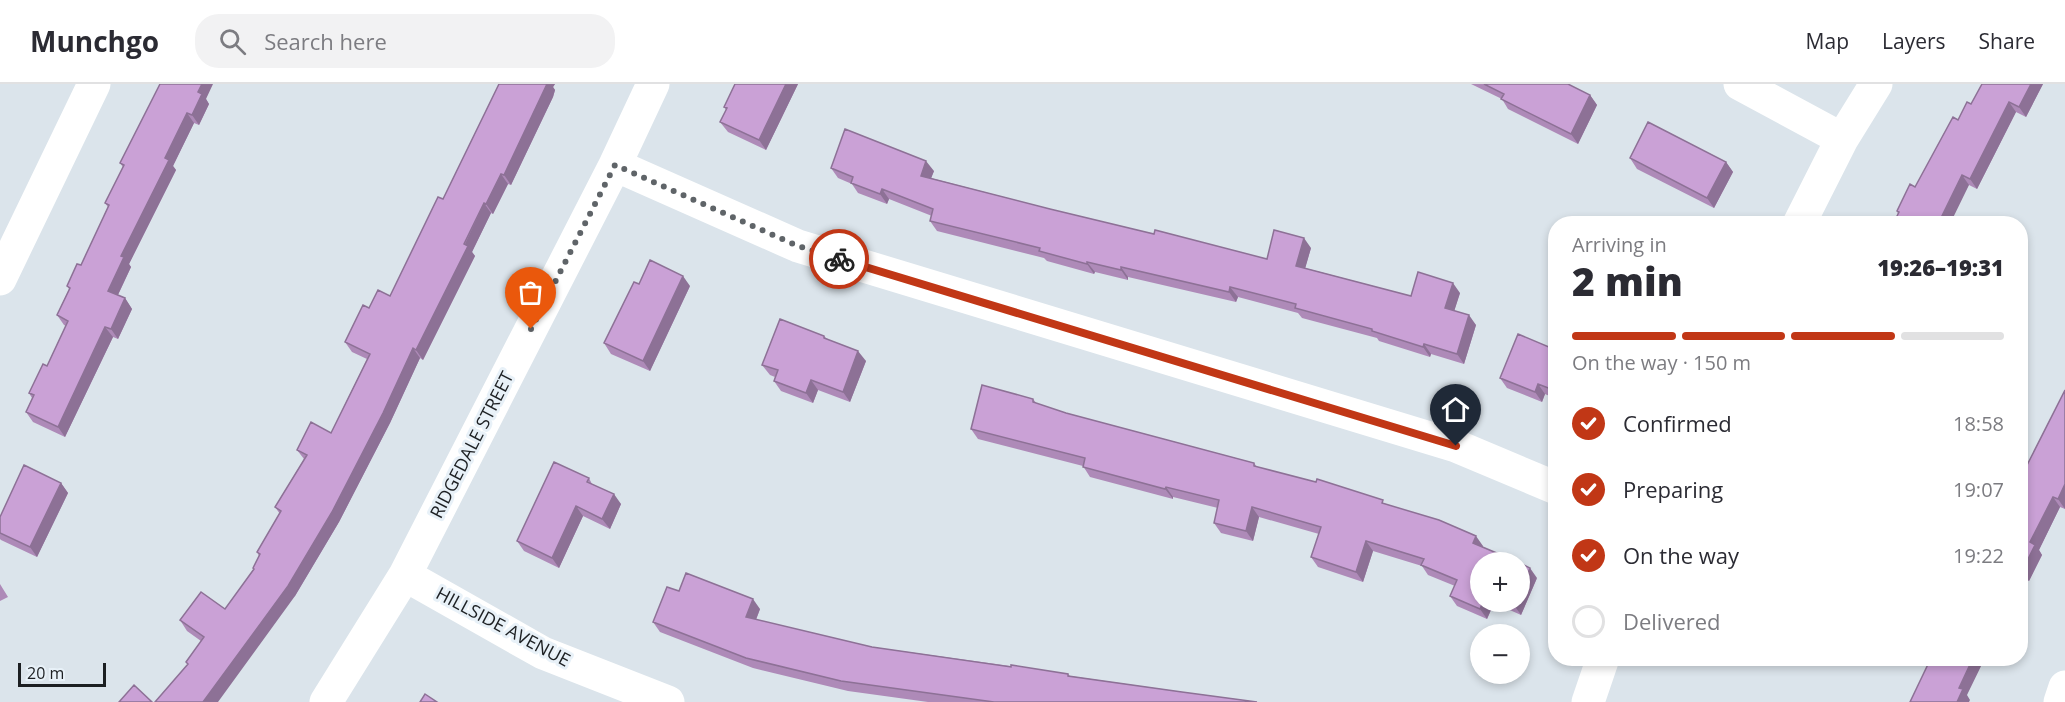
<!DOCTYPE html>
<meta charset="utf-8">
<style>
:root{--surface:#fff;--page:#f2f2f3;--text:#2b2b33;--muted:#7c7c81;--line:#e1e1e2;--accent:#c13716}
body{margin:0;font-family:"Open Sans",sans-serif;background:var(--page);color:var(--text);height:100vh;display:flex;flex-direction:column;font-size:22px;white-space:nowrap}
*{box-sizing:border-box;margin:0}
p{font-size:20px;color:var(--muted)}
.icon{flex:none;width:33px;height:33px;fill:none;stroke:currentColor;stroke-width:2;stroke-linecap:round;stroke-linejoin:round}
.map{position:relative;flex:1;overflow:hidden}
.drawer{position:absolute;left:1548px;top:132px;width:480px;height:450px;display:flex;flex-direction:column;background:var(--surface);border-radius:24px;box-shadow:0 3px 9px #0003}
.drawer>*{flex:none}
.buttons{position:absolute;left:1470px;top:468px;display:grid;gap:12px}
.buttons a{display:grid;place-items:center;width:60px;height:60px;border-radius:50%;background:var(--surface);box-shadow:0 3px 9px #0003;font-size:30px}
.scale{position:absolute;left:18px;bottom:15px;width:88px;box-sizing:border-box;padding-left:6px;border:3px solid #1c1f22;border-top:0;font-size:16px;line-height:21px;white-space:nowrap;color:#1c1f22;-webkit-text-stroke:4px #e8f1f8;paint-order:stroke}
.pin{position:absolute;display:grid;place-items:center;width:51px;height:51px;color:#fff;margin:-62px -26px;border-radius:50% 50% 50% 0;rotate:-45deg;box-shadow:0 0 6px #0007}
.pin .icon{rotate:45deg}
.courier{position:absolute;display:grid;place-items:center;width:60px;height:60px;margin:-30px;border:4px solid #c13716;border-radius:50%;background:#fff;color:#222;box-shadow:0 2px 8px #0007}
.head em{font-style:normal;font-weight:800}
.head div{display:flex;flex-direction:column-reverse}
.head{display:flex;align-items:center;justify-content:space-between;height:102px;padding:0 24px}
h1{font-size:39px;font-weight:800;line-height:45px}
.bar{display:grid;grid-template-columns:repeat(4,1fr);gap:9px 6px;align-content:center;height:72px;padding:0 24px}
.bar i{height:8px;border-radius:4px;background:var(--line)}
.bar .current{background:var(--accent)}
.bar p{grid-column:span 4}
ol{padding:0 24px;list-style:none}
li{display:flex;align-items:center;gap:18px;height:66px}
li p{margin-inline-start:auto}
li .icon{padding:6px;border-radius:50%;background:var(--accent);color:#fff;stroke-width:4}
li:last-child{color:var(--muted)}
li i{width:33px;height:33px;border:3px solid var(--line);border-radius:50%}
header{display:flex;align-items:center;gap:36px;box-sizing:border-box;height:84px;padding:0 30px;background:var(--surface);border-bottom:2px solid var(--line)}
header strong{font-size:28px}
nav{display:flex;gap:33px;margin-inline-start:auto;font-size:21px}
.search{width:420px;height:54px;background:var(--page);display:flex;align-items:center;gap:15px;box-sizing:border-box;padding:0 21px;border-radius:24px;color:var(--muted);font-size:22px}
.map>svg:first-child{display:block}
</style>
<header>
<strong>Munchgo</strong>
<div class="search"><svg class="icon" aria-label="search" viewBox="0 0 24 24"><circle cx="10" cy="10" r="6"/><path d="M15 15l6 6"/></svg>Search here</div>
<nav><a>Map</a><a>Layers</a><a>Share</a></nav>
</header>
<div class="map">
<svg width="2065" height="618" viewBox="0 0 2065 618">
<rect width="100%" height="100%" fill="#dbe4eb"/>
<g fill="none" stroke-linecap="round" stroke-linejoin="round">
<!-- minor -->
<path stroke="#fff" stroke-width="33" d="M1740,0L1842,55
M615,81L798,162L1456,362L1556,404
M1799,140L1842,55L1876,0
M0,195L94,0
M405,491L543,569L668,618
M326,618L405,491L615,81L653,0
M1588,618L1603,574
M2060,618L2065,603"/>
</g>
<!-- wall -->
<path fill="#ae8ab8" d="M499,0H555L553,3L555,6L553,13L511,101L508,100L493,130L491,129L472,168L475,172L423,276L420,274L390,339L339,438L295,512L188,581L186,578L201,557L187,547L180,536L225,525L254,485L253,484L259,472L257,468L280,430L275,423L304,375L297,366L331,349L367,275L352,268L345,258L369,224L390,212L443,115Z
M735,0H798L766,66L728,48L720,38L726,26L724,23Z
M1471,0H1568L1590,11L1597,21L1578,60L1508,25L1502,15Z
M2043,0L2026,33L2016,28L1977,105L1969,101L1898,130L1897,127L1915,103L1958,36L1971,20Z
M206,15L209,20L199,41L194,39L173,82L176,86L129,180L131,183L118,211L125,214L132,225L118,255L113,253L65,353L33,338L26,328L32,314L29,309L47,282L66,242L64,241L57,231L69,205L67,202L81,181L108,123L105,119L123,83L120,79Z
M1630,74L1726,78L1733,88L1714,124L1637,85Z
M831,84L934,87L931,94L1050,125L1154,150L1267,175L1311,164L1305,184L1411,212L1460,209L1454,227L1476,241L1464,280L1431,270L1430,273L1379,257L1377,254L1302,234L1298,229L1238,213L1236,218L1128,193V196L1095,188L1094,190L1047,177L1044,174L937,147L930,137L932,132L889,115L887,120L858,109L852,100L838,94Z
M690,202L650,287L611,270L604,259Z
M824,252L826,254L866,277L850,318L818,306L813,319L781,307L774,297L775,293L770,291L762,281Z
M1556,266V315L1545,310L1542,318L1507,304L1500,294Z
M2065,306V425L2060,423L2039,466L2042,471L2029,497L2024,495L2020,503V395Z
M1033,315L1037,320L1066,329L1254,379L1257,383L1386,420L1483,462L1480,478V518H1520L1537,494L1521,531L1494,519L1487,535L1457,522L1450,512L1455,502L1428,491L1422,482L1373,467L1363,498L1318,483L1311,473L1319,450L1259,433L1253,457L1221,449L1214,439L1218,424L1173,413V415L1090,393L1083,382L978,355L971,345Z
M589,394L592,400L621,420L610,445L583,432L559,484L524,467L517,457Z
M61,399L68,409L37,473L1,456L0,455V433Z
M0,500L8,513L0,517Z
M679,507L760,525L756,536L872,563L1068,590L1070,592L1182,608L1257,618H928L848,607L753,584L660,548L653,538Z"/>
<!-- shaded-wall -->
<path fill="#8d7196" d="M202,0H213L206,15L209,20L199,41L192,31L198,8Z
M547,0H555L553,3L555,6L553,13L511,101L504,91Z
M786,0H798L766,66L759,56Z
M2031,0H2043L2026,33L2019,23Z
M1590,11L1597,21L1578,60L1571,50Z
M2009,18L2016,28L1977,105L1970,95Z
M187,29L194,39L173,82L176,86L129,180L131,183L115,217L108,207L121,172L165,74Z
M926,77L934,87L928,102L921,92Z
M1726,78L1733,88L1714,124L1707,114Z
M501,90L508,100L493,130L486,120Z
M1962,91L1969,101L1950,140H1938Z
M882,105L889,115L887,120L880,110Z
M484,119L491,129L472,168L475,172L423,276L416,266Z
M1304,154L1311,164L1303,192L1296,182Z
M1087,178L1095,188L1094,190L1087,180Z
M1121,183L1128,193V196L1121,186Z
M683,192L690,202L650,287L643,277Z
M1453,199L1460,209L1452,234L1445,224Z
M1230,203L1238,213L1236,218L1229,208Z
M125,214L132,225L118,255L111,245Z
M1469,231L1476,241L1464,280L1457,270Z
M105,243L113,253L65,353L58,343Z
M1424,260L1431,270L1430,273L1423,263Z
M413,264L420,274L390,339L339,438L295,512L218,618H203Z
M858,267L866,277L850,318L843,308Z
M811,296L818,306L813,319L806,309Z
M1538,300L1545,310L1542,318L1535,308Z
M61,399L68,409L37,473L30,463Z
M2065,400V425L2058,415Z
M1166,403L1173,413V415L1165,405Z
M614,410L621,420L610,445L602,435Z
M2053,413L2060,423L2039,466L2042,471L2029,497L2022,487L2030,458Z
M576,422L583,432L559,484L552,474Z
M1252,423L1259,433L1253,457L1246,447Z
M1476,452L1483,462L1480,469L1473,459Z
M1366,457L1373,467L1363,498L1356,488Z
M1530,484L1537,494L1521,531L1514,521L1516,518H1520V508Z
M2020,489L2024,495L2020,503Z
M753,515L760,525L753,543L746,533Z
M1483,518H1493L1494,519L1487,535L1480,525Z
M1973,574H1985L1967,611L1970,616L1969,618H1957L1959,604Z"/>
<!-- building -->
<path fill="#caa1d6" stroke="#8d7196" stroke-width="1.5" d="M160,0H202L198,8L202,10L192,31L187,29L165,74L169,76L121,172L124,173L108,207L125,214L111,245L105,243L58,343L26,328L34,311L29,309L43,280L47,282L68,237L57,231L70,204L67,202L77,180L81,181L109,121L105,119L124,81L120,79Z
M499,0H547L504,91L501,90L486,120L484,119L464,160L468,162L416,266L413,264L383,329L332,428L288,502L203,618H155L188,580L186,578L204,553L180,536L201,508L225,525L254,485L253,484L260,470L257,468L281,427L275,423L307,371L297,366L311,338L331,349L370,270L345,258L363,221L369,224L378,206L390,212L438,113L443,115Z
M735,0H786L759,56L720,38L727,24L724,23Z
M1484,0H1568L1590,11L1571,50L1501,15L1504,10Z
M1982,0H2031L2019,23L2009,18L1970,95L1962,91L1938,140H1893L1899,128L1897,127L1910,100L1915,103L1953,33L1958,36L1967,18L1971,20Z
M1648,38L1726,78L1707,114L1630,74Z
M845,45L926,77L921,92L1050,125L1154,150L1155,146L1267,175L1274,146L1304,154L1296,182L1411,212L1418,188L1453,199L1445,224L1469,231L1457,270L1424,260L1423,263L1372,247V245L1295,224L1296,220L1230,203L1229,208L1121,183V186L1087,178V180L1039,167L1040,164L930,137L933,125L882,105L880,110L851,99L853,93L831,84Z
M650,176L683,192L643,277L604,259L634,198L639,200Z
M780,235L824,252V254L858,267L843,308L811,296L806,309L774,297L778,286L762,281Z
M1518,250L1556,266V307L1538,300L1535,308L1500,294Z
M982,301L1033,315V318L1066,329L1254,379V382L1316,398L1317,395L1383,416L1382,419L1439,436L1476,452L1473,459L1518,478H1480V518H1483L1480,525L1450,512L1457,496L1421,481L1424,475L1366,457L1356,488L1311,473L1321,443L1252,423L1246,447L1214,439L1219,416L1166,403L1165,405L1083,383L1085,374L971,345Z
M2065,306V400L2058,415L2053,413L2030,458L2035,461L2022,487L2020,486V395Z
M554,378L589,394L587,398L614,410L602,435L576,422L552,474L517,457Z
M24,381L61,399L30,463L0,449V433Z
M1520,479L1530,484L1520,508Z
M686,489L753,515L746,533L872,563L1011,583V581L1068,590V592L1182,608L1257,618H994L841,597L746,574L653,538L667,503L679,507Z
M1506,518H1516L1514,521Z
M1931,574H1973L1959,604L1963,605L1957,618H1910Z
M134,601L152,618H119Z
M425,610L437,618H420Z"/>
<g fill="none" stroke-linecap="round" stroke-linejoin="round">
<!-- done -->
<path stroke="#5f6468" stroke-width="6" stroke-dasharray="0 10.8" d="M531,245L615,81L798,162L839,175"/>
<!-- route -->
<path stroke="#c13716" stroke-width="8" d="M839,175L1456,362"/>
</g>
<g text-anchor="middle" stroke-width="6" stroke-linejoin="round" paint-order="stroke">
<!-- street labels -->
<g font-size="18" fill="#1c1f22" stroke="#e8f1f8">
<text transform="translate(472 361) rotate(-63)" y="6">RIDGEDALE STREET</text>
<text transform="translate(503 543) rotate(28)" y="6">HILLSIDE AVENUE</text>
</g>
</g>
</svg>
<div class="buttons">
<a>+</a>
<a>−</a>
</div>
<div class="scale">20 m</div>
<div class="pin" style="left:531px;top:245px;background:#ea580c"><svg class="icon" aria-label="bag" viewBox="0 0 24 24"><path d="M5 8h14l-1 12H6zM9 8a3 3 0 0 1 6 0"/></svg></div>
<div class="pin" style="left:1456px;top:362px;background:#1f2937"><svg class="icon" aria-label="home" viewBox="0 0 24 24"><path d="M3 11l9-7 9 7M6 9v11h12V9"/></svg></div>
<div class="courier" style="left:839px;top:175px"><svg class="icon" aria-label="bike" viewBox="0 0 24 24"><circle cx="6" cy="16" r="4"/><circle cx="18" cy="16" r="4"/><path d="M6 16l4-8h5l3 8M10 8l3 8H6M13 5h3"/></svg></div>
<section class="drawer">
<div class="head"><div><h1>2 min</h1><p>Arriving in</p></div><em>19:26–19:31</em></div>
<div class="bar"><i class="current"></i><i class="current"></i><i class="current"></i><i></i><p>On the way · 150 m</p></div>
<ol>
<li><svg class="icon" aria-label="check" viewBox="0 0 24 24"><path d="M5 12l5 5 9-10"/></svg>Confirmed<p>18:58</p></li>
<li><svg class="icon" aria-label="check" viewBox="0 0 24 24"><path d="M5 12l5 5 9-10"/></svg>Preparing<p>19:07</p></li>
<li><svg class="icon" aria-label="check" viewBox="0 0 24 24"><path d="M5 12l5 5 9-10"/></svg>On the way<p>19:22</p></li>
<li><i></i>Delivered</li>
</ol>
</section>
</div>
